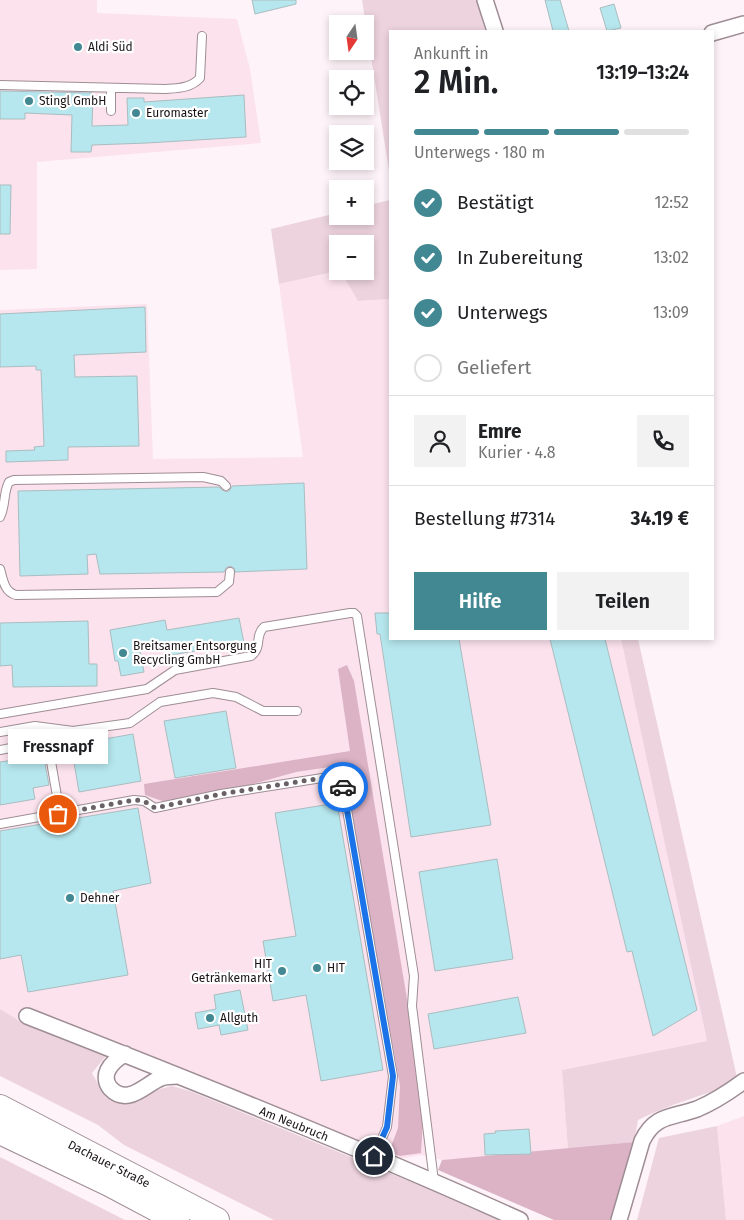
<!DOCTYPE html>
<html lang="de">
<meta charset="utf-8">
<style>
:root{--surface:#fff;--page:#f2f2f2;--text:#202124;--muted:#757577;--line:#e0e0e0;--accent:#418892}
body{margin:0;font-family:"Fira Sans",sans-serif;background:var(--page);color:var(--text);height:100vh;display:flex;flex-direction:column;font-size:19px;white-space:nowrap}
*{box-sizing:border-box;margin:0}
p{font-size:16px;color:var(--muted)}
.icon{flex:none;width:28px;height:28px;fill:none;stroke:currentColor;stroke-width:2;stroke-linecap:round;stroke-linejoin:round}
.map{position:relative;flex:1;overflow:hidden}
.sheet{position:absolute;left:389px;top:30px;width:325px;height:610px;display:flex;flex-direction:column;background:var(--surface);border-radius:0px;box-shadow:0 2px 8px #0003}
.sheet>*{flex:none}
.needle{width:32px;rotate:193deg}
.buttons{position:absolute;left:329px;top:15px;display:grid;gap:10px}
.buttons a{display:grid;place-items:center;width:45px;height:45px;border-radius:0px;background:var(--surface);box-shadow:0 2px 8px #0003;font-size:25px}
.pin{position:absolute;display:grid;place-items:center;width:42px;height:42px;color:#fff;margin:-21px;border:2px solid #fff;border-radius:50%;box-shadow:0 1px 5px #0007}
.courier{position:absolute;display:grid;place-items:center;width:50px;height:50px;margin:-25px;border:4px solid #1a73e8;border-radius:50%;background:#fff;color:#222;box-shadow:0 1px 6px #0007}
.bubble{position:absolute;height:35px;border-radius:0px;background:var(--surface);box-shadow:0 2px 8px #0003;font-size:16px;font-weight:600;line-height:35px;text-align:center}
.head em{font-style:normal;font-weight:600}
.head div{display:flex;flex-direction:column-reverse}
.head{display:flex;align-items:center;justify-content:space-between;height:85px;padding:0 25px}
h1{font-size:32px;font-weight:600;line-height:38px}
.bar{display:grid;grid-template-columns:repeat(4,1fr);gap:8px 5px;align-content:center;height:60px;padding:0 25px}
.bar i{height:6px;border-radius:4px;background:var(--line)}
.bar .on{background:var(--accent)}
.bar p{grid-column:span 4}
.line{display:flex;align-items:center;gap:12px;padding:0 25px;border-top:1px solid var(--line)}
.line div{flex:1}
.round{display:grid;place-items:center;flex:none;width:52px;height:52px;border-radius:0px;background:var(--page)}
ol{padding:0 25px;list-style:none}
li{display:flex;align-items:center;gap:15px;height:55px}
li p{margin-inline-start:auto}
li .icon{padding:5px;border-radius:50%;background:var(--accent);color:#fff;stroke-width:4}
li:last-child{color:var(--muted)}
li i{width:28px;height:28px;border:2px solid var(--line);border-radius:50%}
.action{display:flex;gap:10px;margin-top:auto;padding:10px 25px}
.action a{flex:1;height:58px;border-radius:0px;background:var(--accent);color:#fff;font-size:20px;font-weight:600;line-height:58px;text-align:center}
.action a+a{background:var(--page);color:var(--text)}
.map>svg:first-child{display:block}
</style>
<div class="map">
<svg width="744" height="1220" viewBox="0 0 744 1220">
<rect width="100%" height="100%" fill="#fef3f8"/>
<!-- built -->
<path fill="#fce2ed" d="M0,0H97V13L237,19L250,69L261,143L37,162V269L0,270Z
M340,271L358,301L390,299V639H621L707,1041L562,1070L568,1149L442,1160L422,1155L398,1159L216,1082L25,1007L18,1020L0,1009V310L147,304L153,459L303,457L279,284Z
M744,1116V1220H726L717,1126Z"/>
<!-- green -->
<path fill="#edd3de" d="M362,0H477L485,31H390V177Z
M390,200V299L358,301L340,271H365V244H338V271L279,284L271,229L337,213L338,216H365V206Z
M621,639H638L738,1082C705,1095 670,1104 638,1120L634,1142L568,1149L562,1070L707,1041Z
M0,1009L18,1020L112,1054L105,1057L92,1073L102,1091L125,1102L160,1089L172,1086L190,1091L431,1190L499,1220H274L124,1145L98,1125L0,1076Z
M717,1126L726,1220H637L659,1138Z
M0,1157L125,1220H0Z"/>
<!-- forest -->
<path fill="#dbb3c5" d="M347,665L354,681L414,1041L423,1118L421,1153L400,1156L389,1152L398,1128L400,1086L343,765L296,772L246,786L165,802L145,795L144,784L350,751L338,669Z
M634,1142L614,1220H554L438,1170L442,1160Z"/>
<!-- building -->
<path fill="#b6e7ee" stroke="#a9bdc0" d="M252,0H296V4L255,14Z
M545,0H560L569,31H553Z
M614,4L621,28L607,31L600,8Z
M0,91L93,93L92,126L128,125L127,98H144V102L244,95L246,137L147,143L92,145L91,152H71L72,115L25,113V119H0Z
M0,185H11L10,234H0Z
M145,307L146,352L74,355L75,377L137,376L139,446L68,447V460L6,462V451L35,450L34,447L44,446L41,370H36V366L0,367V314Z
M304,483L307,569L235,572L234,568L230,566L226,568L224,572L100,574L96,554L87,555L88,574L20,576L18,491L219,487L222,490L227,492L230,490L232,486Z
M375,613H390V639H459L491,825L411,837L380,634H377Z
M239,618L244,643L171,655L170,645L140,651L144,672L121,676L118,661H115L110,630L165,620L167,630Z
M88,621L89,664H97V686L13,687L12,665L0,666V623Z
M550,639H605L697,1010L653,1036L632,951L627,952Z
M226,711L236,768L175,778L164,721Z
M133,734L141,781L79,792L71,745Z
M38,751L43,753L49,785L33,788L35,799L0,805V762L27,758L26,753Z
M337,803L383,1070L321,1081L306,995L273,1001L263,941L296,936L275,813Z
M138,808L151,883L113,891L128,975L28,992L21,955L0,959V831Z
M497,859L513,959L435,971L419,872Z
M240,990L248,1030L221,1035L219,1025L198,1029L195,1013L216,1009L214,995Z
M518,997L526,1033L434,1049L428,1014Z
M529,1129L531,1154L485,1155L484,1134L496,1133L495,1131Z"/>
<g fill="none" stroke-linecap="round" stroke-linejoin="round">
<!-- service casing -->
<g stroke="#9e8d94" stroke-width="10">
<path id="service" d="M0,85L165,89C179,88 191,88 200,78L202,36
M111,88V111
M0,517C6,506 3,492 9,482L14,480L203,477L221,481L226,486
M0,569C3,579 4,592 16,595L217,592L229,582L230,572
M0,714L147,689L175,670L251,656C263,647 254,636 264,627L350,613H354L357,616L414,976L412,1006L434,1181
M0,732L35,726L73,731L130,723L160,702L213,693L236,697L263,711H297
M0,750L35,743L49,750L57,796
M0,824L134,800L144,801L155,808L221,794L341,775L393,1076L387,1127L374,1156"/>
</g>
<!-- minor casing -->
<g stroke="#9e8d94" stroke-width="18">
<path id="minor" d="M485,0L495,31
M712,33L744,24
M27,1016C193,1081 358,1147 520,1220
M125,1054C118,1058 112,1062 108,1070C105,1076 106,1083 110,1088C128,1107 145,1084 161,1078C167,1076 171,1076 177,1076
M619,1220L642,1141C655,1114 672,1118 697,1109C714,1102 729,1092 744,1081"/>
</g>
<!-- primary casing -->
<g stroke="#9e8d94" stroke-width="26">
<path id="primary" d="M0,1107L217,1220
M0,1132L109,1184L177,1220"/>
</g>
<!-- service -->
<use href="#service" stroke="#fff" stroke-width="8"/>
<!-- minor -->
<use href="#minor" stroke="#fff" stroke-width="15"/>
<!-- primary -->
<use href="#primary" stroke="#fff" stroke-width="24"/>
</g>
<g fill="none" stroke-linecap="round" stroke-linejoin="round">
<!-- done -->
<path stroke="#696165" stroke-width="5" stroke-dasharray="0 9" d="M58,814L134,800L144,801L155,808L221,794L341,775L343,787"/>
<!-- route -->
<path stroke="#1a73e8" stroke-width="6" d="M343,787L393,1076L387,1127L374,1156"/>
</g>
<!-- markers -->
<g fill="#418892" stroke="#fff" stroke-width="2">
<circle cx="78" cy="47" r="5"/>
<circle cx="29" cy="101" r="5"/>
<circle cx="136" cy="113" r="5"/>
<circle cx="123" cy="653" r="5"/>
<circle cx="70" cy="898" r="5"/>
<circle cx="317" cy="968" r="5"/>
<circle cx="282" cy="971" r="5"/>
<circle cx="210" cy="1018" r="5"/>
</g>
<g text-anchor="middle" stroke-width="4.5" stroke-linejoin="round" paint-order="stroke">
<!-- poi labels -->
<g font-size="12" fill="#191316" stroke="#fff" text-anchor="start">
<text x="88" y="51">Aldi Süd</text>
<text x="39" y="105">Stingl GmbH</text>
<text x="146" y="117">Euromaster</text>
<text x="133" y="650">Breitsamer Entsorgung<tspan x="133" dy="14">Recycling GmbH</tspan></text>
<text x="80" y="902">Dehner</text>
<text x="272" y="968" text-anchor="end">HIT<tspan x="272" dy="14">Getränkemarkt</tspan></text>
<text x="327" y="972">HIT</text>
<text x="220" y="1022">Allguth</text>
</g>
<!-- street labels -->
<g font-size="12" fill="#191316" stroke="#fff">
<text transform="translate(294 1124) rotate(22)" y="4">Am Neubruch</text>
<text transform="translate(109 1164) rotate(27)" y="4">Dachauer Straße</text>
</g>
</g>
</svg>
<div class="buttons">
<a><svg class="needle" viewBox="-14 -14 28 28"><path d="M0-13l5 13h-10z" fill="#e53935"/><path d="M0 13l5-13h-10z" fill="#757577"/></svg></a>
<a><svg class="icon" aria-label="locate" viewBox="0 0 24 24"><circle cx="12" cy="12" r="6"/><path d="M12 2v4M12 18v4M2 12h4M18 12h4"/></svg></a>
<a><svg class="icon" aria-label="layers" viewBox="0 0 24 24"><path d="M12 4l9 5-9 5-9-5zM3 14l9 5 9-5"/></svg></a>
<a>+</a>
<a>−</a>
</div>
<div class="pin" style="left:58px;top:814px;background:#ea580c"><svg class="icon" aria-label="bag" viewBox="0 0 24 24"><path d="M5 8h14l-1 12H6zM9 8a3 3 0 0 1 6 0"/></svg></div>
<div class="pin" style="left:374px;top:1156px;background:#1f2937"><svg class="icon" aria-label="home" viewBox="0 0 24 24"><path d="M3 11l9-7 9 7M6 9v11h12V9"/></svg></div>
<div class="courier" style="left:343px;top:787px"><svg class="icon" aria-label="car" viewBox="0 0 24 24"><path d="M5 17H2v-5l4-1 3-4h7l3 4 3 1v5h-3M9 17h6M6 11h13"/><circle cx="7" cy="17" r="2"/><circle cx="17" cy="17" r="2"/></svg></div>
<div class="bubble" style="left:8px;top:729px;width:100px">Fressnapf</div>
<section class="sheet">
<div class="head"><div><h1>2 Min.</h1><p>Ankunft in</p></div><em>13:19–13:24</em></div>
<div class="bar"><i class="on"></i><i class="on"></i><i class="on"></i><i></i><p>Unterwegs · 180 m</p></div>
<ol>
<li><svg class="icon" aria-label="check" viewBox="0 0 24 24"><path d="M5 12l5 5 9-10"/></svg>Bestätigt<p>12:52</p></li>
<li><svg class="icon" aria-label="check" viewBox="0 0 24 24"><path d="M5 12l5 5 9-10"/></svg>In Zubereitung<p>13:02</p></li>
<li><svg class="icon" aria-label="check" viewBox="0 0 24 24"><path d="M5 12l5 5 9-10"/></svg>Unterwegs<p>13:09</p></li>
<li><i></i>Geliefert</li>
</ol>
<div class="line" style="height:90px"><a class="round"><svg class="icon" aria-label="person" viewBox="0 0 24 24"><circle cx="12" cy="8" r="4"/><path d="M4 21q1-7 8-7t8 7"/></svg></a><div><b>Emre</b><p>Kurier · 4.8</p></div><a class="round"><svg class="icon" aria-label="phone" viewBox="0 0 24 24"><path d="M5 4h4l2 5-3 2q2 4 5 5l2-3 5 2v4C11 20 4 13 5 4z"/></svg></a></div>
<div class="line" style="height:65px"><div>Bestellung #7314</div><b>34.19 €</b></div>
<div class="action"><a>Hilfe</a><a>Teilen</a></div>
</section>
</div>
